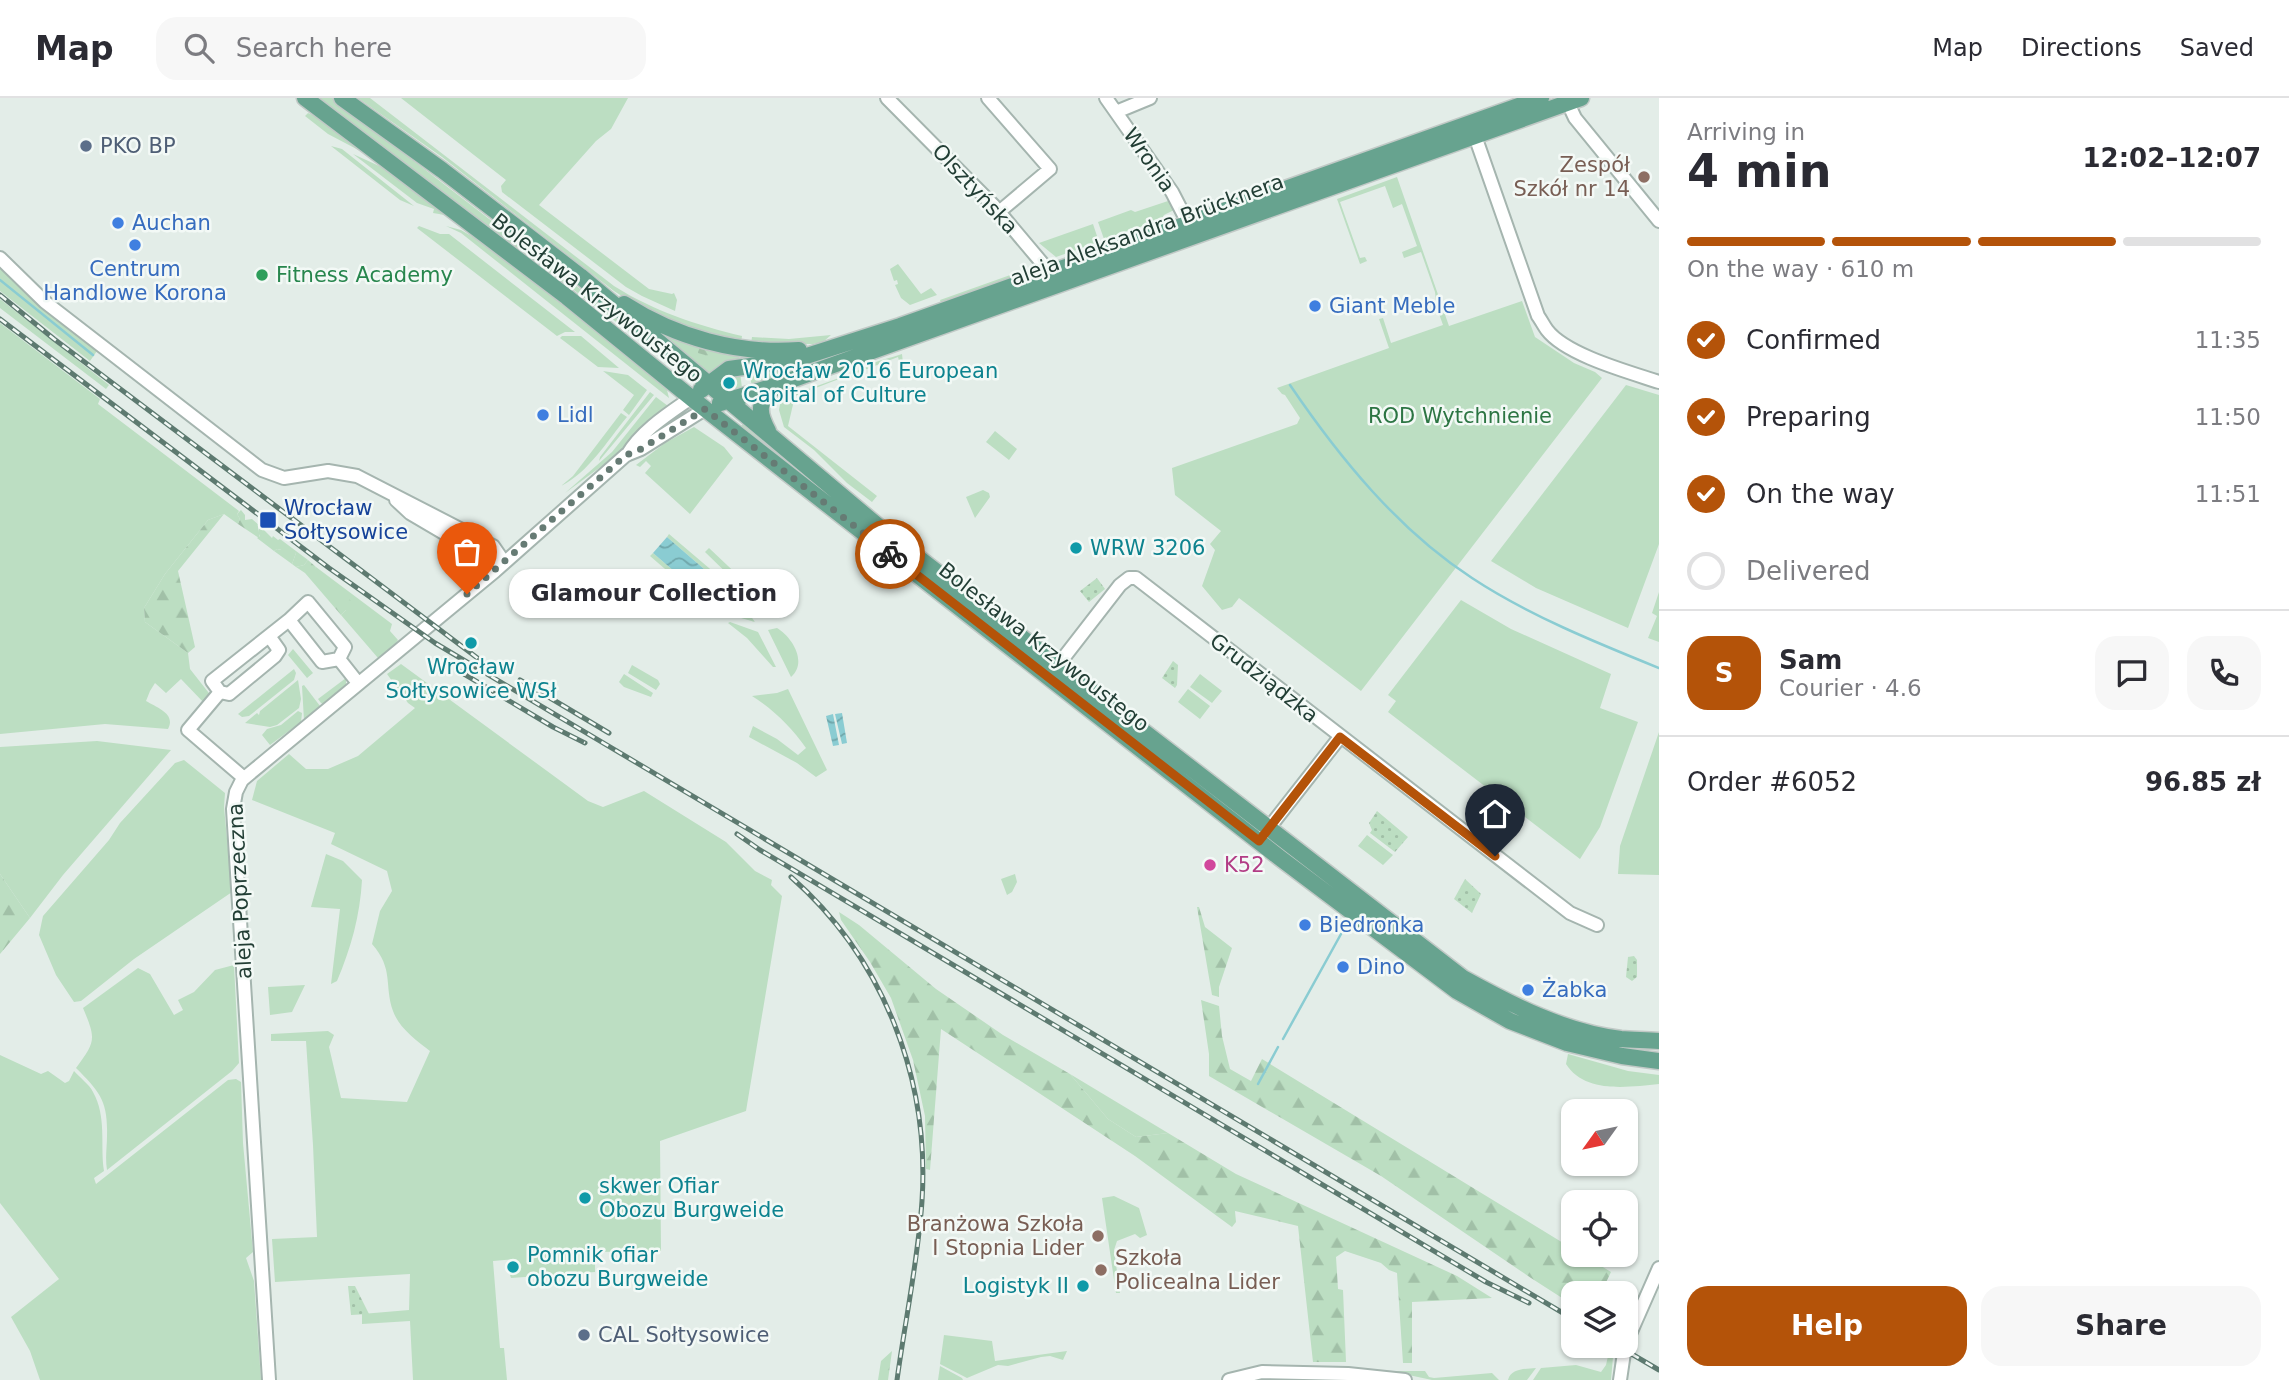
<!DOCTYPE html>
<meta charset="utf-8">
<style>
:root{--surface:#fff;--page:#f7f7f7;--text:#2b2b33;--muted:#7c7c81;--line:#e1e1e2;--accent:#b45309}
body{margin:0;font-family:"DejaVu Sans",sans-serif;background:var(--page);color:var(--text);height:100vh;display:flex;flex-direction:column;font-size:26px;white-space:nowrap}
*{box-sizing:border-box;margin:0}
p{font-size:23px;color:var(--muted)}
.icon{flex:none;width:38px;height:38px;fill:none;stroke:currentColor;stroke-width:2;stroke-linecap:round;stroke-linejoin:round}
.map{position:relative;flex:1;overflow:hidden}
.panel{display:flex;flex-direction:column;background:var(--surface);width:630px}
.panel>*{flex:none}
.needle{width:46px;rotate:237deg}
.fabs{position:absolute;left:1561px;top:1001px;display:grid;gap:14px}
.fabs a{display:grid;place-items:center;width:77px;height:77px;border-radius:14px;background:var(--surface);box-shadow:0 2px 5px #0004;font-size:35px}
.pin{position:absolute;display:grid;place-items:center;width:60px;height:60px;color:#fff;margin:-72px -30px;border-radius:50% 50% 50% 0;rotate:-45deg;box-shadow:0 0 7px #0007}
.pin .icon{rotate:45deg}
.courier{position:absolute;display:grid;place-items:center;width:70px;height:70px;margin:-35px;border:5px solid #b45309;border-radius:50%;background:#fff;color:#222;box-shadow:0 2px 9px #0007}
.bubble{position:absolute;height:49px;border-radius:21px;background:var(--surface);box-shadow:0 2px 5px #0004;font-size:23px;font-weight:700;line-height:49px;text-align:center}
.headline em{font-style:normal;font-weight:700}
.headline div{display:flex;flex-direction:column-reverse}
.headline{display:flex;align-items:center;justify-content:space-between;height:119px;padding:0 28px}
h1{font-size:46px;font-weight:700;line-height:52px}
.bar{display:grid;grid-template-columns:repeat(4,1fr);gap:10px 7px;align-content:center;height:84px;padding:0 28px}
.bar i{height:9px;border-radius:5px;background:var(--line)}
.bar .current{background:var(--accent)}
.bar p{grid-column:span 4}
.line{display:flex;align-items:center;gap:18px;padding:0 28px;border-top:2px solid var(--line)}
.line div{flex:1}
.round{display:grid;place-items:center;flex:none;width:74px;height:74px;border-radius:21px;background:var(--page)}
ol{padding:0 28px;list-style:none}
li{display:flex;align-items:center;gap:21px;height:77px}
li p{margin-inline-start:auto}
li .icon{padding:7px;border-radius:50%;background:var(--accent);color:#fff;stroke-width:4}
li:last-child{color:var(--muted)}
li i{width:38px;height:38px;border:4px solid var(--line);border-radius:50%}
.primary-button{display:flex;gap:14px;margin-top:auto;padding:14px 28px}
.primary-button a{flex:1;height:80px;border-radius:21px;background:var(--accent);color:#fff;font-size:28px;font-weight:700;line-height:80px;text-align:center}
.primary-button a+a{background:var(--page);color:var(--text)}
header{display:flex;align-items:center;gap:42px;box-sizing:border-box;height:98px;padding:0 35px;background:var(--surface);border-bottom:2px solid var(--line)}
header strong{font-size:33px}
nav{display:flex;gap:38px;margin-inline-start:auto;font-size:24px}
.search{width:490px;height:63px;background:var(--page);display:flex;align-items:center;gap:18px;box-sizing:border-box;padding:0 24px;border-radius:21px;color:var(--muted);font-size:26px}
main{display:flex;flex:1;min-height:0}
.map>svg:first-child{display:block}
</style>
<header>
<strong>Map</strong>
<div class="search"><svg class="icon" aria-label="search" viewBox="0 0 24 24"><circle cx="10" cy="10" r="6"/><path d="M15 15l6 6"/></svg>Search here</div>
<nav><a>Map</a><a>Directions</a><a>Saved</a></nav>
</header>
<main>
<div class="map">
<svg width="1659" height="1282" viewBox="0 0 1659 1282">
<defs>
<pattern id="forest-firs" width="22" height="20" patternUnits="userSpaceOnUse" patternTransform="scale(1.75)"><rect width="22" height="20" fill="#bcdec2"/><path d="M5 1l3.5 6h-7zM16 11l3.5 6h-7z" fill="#a1c0a7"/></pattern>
<pattern id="park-dots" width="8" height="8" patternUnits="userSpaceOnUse" patternTransform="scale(1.75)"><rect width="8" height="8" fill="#bcdec2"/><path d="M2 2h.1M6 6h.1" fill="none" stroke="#a1c0a7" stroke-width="1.8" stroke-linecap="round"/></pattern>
<pattern id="water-waves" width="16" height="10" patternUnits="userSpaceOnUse" patternTransform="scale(1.75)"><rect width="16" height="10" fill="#8accd2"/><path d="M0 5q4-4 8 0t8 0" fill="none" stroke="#70a7ab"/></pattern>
</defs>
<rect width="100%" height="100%" fill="#e3ede8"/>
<!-- green -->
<path fill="#bcdec2" d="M312,0H332L688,274L692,281L538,165L479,127Z
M358,0H370L614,188C654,213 696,227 742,238L741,245L693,234L637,208L614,193L442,59Z
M401,0H628L611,31L596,43L539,107L649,191L672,196L674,195L677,202L675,213L642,198L626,189L502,94L501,88L506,82Z
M308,15L326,23L366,56L328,36L305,18Z
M331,48L342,51L414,108L400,102Z
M353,56L388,72L445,117L433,115L434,111L417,105Z
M1397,79L1449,228L1522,203L1535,239L1574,265L1595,274L1602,280L1361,593L1239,500L1232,509L1222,512L1202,488L1215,452L1210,446L1221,433L1175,397L1172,370L1297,326L1300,320L1285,297L1282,296L1277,290L1389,250L1379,221L1383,220L1391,245L1443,227L1438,213L1441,211L1438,202L1436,203L1435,194L1421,154L1404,160L1402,154L1417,148L1402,106L1393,110L1385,88L1340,104L1360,160L1365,159L1367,163L1360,166L1337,101Z
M1171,102L1174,112L1164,117L1161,122L1104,141L1098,124L1131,112L1135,114Z
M1093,126L1099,144L1056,159L1039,145Z
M419,128L440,136H449L575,234H565L557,238L417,130Z
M446,128L461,132L485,146L658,282L667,292L669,300L461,135Z
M898,166L921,196L931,190L937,197L910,207L901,200L895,187L898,186L897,182L894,183L890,171Z
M0,168L20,189L97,253L90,263L0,193Z
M1030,170L1024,175L941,205L940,202Z
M0,201L109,287L106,291L0,210Z
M634,218L740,254L739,262L710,277Z
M0,225L100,301L98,306L239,413L237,416L240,421L238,426L224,416L208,422L165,476L144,510L145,524L188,555L190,571L212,599L205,606L181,581L166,595L155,585L150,593L146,603C158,610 176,616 168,631L105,626L0,636Z
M920,227L752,289L749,273Z
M831,237L823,244L813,246H751L752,239L789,241Z
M562,238H581L619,270L598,269L560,240Z
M902,256L903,265L900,266L898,259L859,274C855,280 846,283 839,281L795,298L788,328L877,398L872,404L847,385L814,352L784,329L779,312L781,301L839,280C851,281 854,274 864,269C876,263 890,260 902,256Z
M603,273L628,277L647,292L629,317L623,312L634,297Z
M740,274L742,290H725L720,286L721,282Z
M1626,287L1659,297V446L1628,530L1536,490L1491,463Z
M650,294L654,297L599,363L600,359Z
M656,299L668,308L659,320L621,354L565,395L612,354Z
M621,315L627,319C607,343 589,374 561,388L573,378Z
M743,326L820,391L738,331Z
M694,329L724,349L733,360L690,416L645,375L651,368L646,363L640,369L636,367L665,345Z
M995,333L1017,351L1009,362L986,344Z
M983,392L989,395L990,399L975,420L966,399Z
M260,428L272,440L273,438L278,442L280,441L308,462L304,467L296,469L292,466L296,455L277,451L274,453L257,440L260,438L258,433Z
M669,436L716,476L742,506L755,524L727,516L726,514L736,502L726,492L721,497L705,483L696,492L687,490L650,458L653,455L689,486L704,471L667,439Z
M709,450L746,485L742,490L705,454Z
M316,469L392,526L390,533L398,542L396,545L378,560L341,517L346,512L345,500L313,474Z
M1659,494V544L1648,540L1657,518L1652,515Z
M1461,502L1511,531L1611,576L1600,610L1638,624L1600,729L1580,761L1388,614L1396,603L1388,597Z
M730,524L758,534L776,569H773L747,540L728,525Z
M777,530C792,539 808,564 791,579L768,532Z
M293,551L313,575L307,580L288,557Z
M401,566L588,703L603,709L644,693L726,744L755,773L772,782L771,787L782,798L746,1013L660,1043L661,1153L595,1154V1174L511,1180L510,1177L514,1174V1161L493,1163L500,1250H504L507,1282H413L410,1223L362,1226V1216L409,1212L410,1176L275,1184L272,1141L317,1139L313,1047L306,943H271V936L328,933L334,937L329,949L341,1000L407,1004L430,953C416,942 399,930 393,913C384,887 394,871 372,846L380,813L392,793L387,773L331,746L335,735L252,702L257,683L289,656L306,671H328L358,658L415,610L408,605L387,576Z
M632,567L658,582L660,586L656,592L628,575Z
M294,571L296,575L294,582L249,618L242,619L238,616Z
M624,576L653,595L651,599L624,589L619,584Z
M1200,576L1222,593L1212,605L1190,589Z
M346,580V587L323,606L321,605L318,601Z
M298,582L301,601L299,610L277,627L270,629L245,625L257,615L259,617L260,613Z
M304,587L320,608L304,622L302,588Z
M788,591L827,672L816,679L797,665L749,639L753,628L777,641L798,657L806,650C792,630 773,611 752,598L777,595Z
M1188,591L1210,608L1200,621L1178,604Z
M298,613L302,615L301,624L270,647L262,637L267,631L281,627Z
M1659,634V777L1618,776L1620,748Z
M97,643L171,652L63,777L30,820L0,776V649Z
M184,662L225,695L224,709L232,794L134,861L81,903L74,904L56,877L39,837L43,818L109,742L120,725L175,665Z
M1367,737L1393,757L1383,767L1358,748Z
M326,756L343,763L362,782C360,818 351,850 337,883L331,886L340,811L311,809Z
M1015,776L1017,784L1012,794L1007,797L1001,781Z
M234,867L239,965L232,973L107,1072C105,1060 107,1049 107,1038C108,1003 100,994 76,970C96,943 96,941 83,910L138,870L150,876L174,917L183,912L178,902L194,894L215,872Z
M305,887L292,914L270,917L268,889Z
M1568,956L1628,973L1659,977V986C1628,989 1585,996 1566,966Z
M0,957L41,976L48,973L65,985L69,983L74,973C80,980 89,986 93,994C107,1019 100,1047 104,1073L94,1080L96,1086L228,982L236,981L241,984L243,1045L253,1154L246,1160L254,1183L261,1282H40L30,1253L11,1219L59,1181L0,1105Z
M1070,976L1168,1035L1136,1039L1108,1021Z
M1114,1098L1139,1110L1147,1137L1140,1140L1135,1136L1117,1143L1114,1152L1120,1195H1116L1102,1100Z
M944,1237L992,1243L995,1263L1067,1253L1063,1262L1050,1258L1041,1259L1008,1268L998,1267L967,1280L940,1266Z
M1608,1258L1613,1259L1611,1282H1533L1541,1270L1576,1267L1601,1274L1606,1267Z
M940,1268L962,1280L963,1282H938Z
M1536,1270L1527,1282H1508C1511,1270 1525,1271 1536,1270Z
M1390,1273H1425L1429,1279L1434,1280L1492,1275L1499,1282H1432Z"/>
<!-- forest -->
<path fill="url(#forest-firs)" d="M699,248L715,252L708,273L702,266L705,257L698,255Z
M241,412L245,417V422L252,421L260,428L258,429V433L260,435L259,440L238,426L240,421L237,416Z
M224,416L178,473L195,549L188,555L145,524L144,510L165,476L208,422Z
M285,447L296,455L292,466L274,453L277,451L281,452Z
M308,462L316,469L314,474L355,506L353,512H346L341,517L305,475L296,469L304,467Z
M0,776L30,820L0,856Z
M1197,809H1199L1205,829L1232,850L1219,889V899L1212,897Z
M839,814L859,827L936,891L1003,937L1070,976L1108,1021L1136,1039L1168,1035L1236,1076L1457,1178L1492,1200L1412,1204V1265H1403L1397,1175L1389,1172L1381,1165L1345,1153L1336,1159L1338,1191L1343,1192L1346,1264H1313L1298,1128L1235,1113L1236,1124L1232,1129L1135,1058L941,931L930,1072L926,1071L925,1018L913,962L891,900L870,864L841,822Z
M1201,902L1219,908L1222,938L1230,971L1251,983L1262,961L1573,1151V1157H1583L1611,1174L1601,1195H1573V1207L1531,1180L1381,1078L1209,978V956Z
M892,1253L888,1282H878L881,1263Z"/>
<!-- park -->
<path fill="url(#park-dots)" d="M1097,480L1105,491L1089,504L1080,493Z
M1173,563L1178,567L1177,587L1175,590L1162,580Z
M1377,713L1408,739L1395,754L1370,735L1372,732L1369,725Z
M1465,781L1481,796L1472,815L1454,801Z
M1634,858L1637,862V879L1632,883L1626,879L1628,859Z
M348,1188H355L369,1216L351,1217Z"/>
<!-- water -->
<path fill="url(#water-waves)" d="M667,439L704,471L694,486H689L653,455Z
M842,615L847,645L842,646L835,616Z
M833,616L839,647L833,648L826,618Z"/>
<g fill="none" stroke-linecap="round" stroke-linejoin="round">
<!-- stream -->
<path stroke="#8accd2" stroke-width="2.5" d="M0,182L93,257
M1290,287C1339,359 1398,432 1472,480C1528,517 1597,545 1659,570
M1283,941L1341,836
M1258,986L1278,949"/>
<!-- minor casing -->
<g stroke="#a5b5af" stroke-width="16">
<path id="minor" d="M887,0L994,108L1042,165L1053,181
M988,0L1050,71L999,114
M1106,0L1172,94L1188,125
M1568,5L1575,20L1659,123
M1116,14L1150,0
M1475,38L1538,218C1541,222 1544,228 1547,232C1566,257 1629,274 1659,284
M0,160L45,204L262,372L284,380L328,373L357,378L493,448L504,464
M627,357C641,333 668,316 691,300
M396,402L410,415L478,455L504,464
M475,488L480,475L478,455
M289,522L308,504L345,549L339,561
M269,538L279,552L275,558L229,596L220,594L212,583L289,522L322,564L339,561L358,585
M1058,567L1120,487L1129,480H1136L1570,815L1597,827
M220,594L188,632L244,680
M1265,735L1340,639
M1626,1245L1659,1170
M269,1282L233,711L236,694L242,682L495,473L626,357L641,351L705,311
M1229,1282L1262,1274L1348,1276L1405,1282
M1620,1282L1625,1248"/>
</g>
<!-- major casing -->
<g stroke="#c1c9c6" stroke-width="19">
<path id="major" d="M305,0L567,199L695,303L805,389L1280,760L1457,893L1510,923L1567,945L1622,958L1659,963
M342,0L442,72L580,178L885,434L1463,880C1512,907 1564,934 1621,941C1633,942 1646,942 1659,943
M624,206C675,239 738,257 799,252
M701,292L729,271L794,262L900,228L1541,0
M720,305L777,287L1581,0
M768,333C756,310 759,304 777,287"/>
</g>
<!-- minor -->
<use href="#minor" stroke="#fff" stroke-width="12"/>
<!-- major -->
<use href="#major" stroke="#67a38f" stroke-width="16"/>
<!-- rail casing -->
<g stroke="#5d7a70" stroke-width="5">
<path id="rail" d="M0,197L54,241L484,565
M0,221L329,470L435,545L1573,1221
M459,573L553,629L585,645
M520,582L609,635
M737,736L760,752L1486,1184L1529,1205
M791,779C883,860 930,980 922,1103C918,1163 905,1223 897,1282
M1618,1248L1659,1272"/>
</g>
<!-- rail -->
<use href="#rail" stroke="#f3f9f6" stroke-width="2.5" stroke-dasharray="8" stroke-linecap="butt"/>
</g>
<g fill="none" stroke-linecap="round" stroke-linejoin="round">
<!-- done -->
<path stroke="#667b74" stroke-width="7" stroke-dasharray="0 12.6" d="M467,496L626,357L641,351L705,311L890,456"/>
<!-- route -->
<path stroke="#b45309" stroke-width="9" d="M890,456L1259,743L1340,639L1495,758"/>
</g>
<!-- markers -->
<g fill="#5c6f8a" stroke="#f3f9f6" stroke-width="2.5">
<circle cx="86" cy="48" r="7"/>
<circle cx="584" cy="1237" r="7"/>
</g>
<g fill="#8d6e63" stroke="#f3f9f6" stroke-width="2.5">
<circle cx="1644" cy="79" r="7"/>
<circle cx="1098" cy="1138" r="7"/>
<circle cx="1101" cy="1172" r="7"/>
</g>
<g fill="#3f7fe0" stroke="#f3f9f6" stroke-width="2.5">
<circle cx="118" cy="125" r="7"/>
<circle cx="135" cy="147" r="7"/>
<circle cx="1315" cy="208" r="7"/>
<circle cx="543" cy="317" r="7"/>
<circle cx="1305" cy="827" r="7"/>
<circle cx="1343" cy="869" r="7"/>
<circle cx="1528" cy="892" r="7"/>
</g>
<circle fill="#2e9e5b" stroke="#f3f9f6" stroke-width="2.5" cx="262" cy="177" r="7"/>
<g fill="#0f9aa8" stroke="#f3f9f6" stroke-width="2.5">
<circle cx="729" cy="285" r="7"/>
<circle cx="1076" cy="450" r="7"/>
<circle cx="471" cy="545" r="7"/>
<circle cx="585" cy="1100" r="7"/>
<circle cx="513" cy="1169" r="7"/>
<circle cx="1083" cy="1188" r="7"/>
</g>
<rect fill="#1a4fb4" stroke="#f3f9f6" stroke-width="2.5" x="259" y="413" width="18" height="18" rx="3.5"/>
<circle fill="#d1479c" stroke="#f3f9f6" stroke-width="2.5" cx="1210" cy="767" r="7"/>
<g text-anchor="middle" stroke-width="5" stroke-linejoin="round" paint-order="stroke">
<!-- service labels -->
<g font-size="21" fill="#4e5e75" stroke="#f3f9f6" text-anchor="start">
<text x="100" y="55">PKO BP</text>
<text x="598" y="1244">CAL Sołtysowice</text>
</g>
<!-- street labels -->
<g font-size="21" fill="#223e35" stroke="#f3f9f6">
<text transform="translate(1149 62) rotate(55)" y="7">Wronia</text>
<text transform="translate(975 91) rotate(47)" y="7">Olsztyńska</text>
<text transform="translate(1147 132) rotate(-20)" y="7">aleja Aleksandra Brücknera</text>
<text transform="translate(597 200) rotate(38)" y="7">Bolesława Krzywoustego</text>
<text transform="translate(1044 549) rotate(38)" y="7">Bolesława Krzywoustego</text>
<text transform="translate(1264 580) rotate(38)" y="7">Grudziądzka</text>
<text transform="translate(240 793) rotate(-93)" y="7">aleja Poprzeczna</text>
</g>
<!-- education labels -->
<g font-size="21" fill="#785e54" stroke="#f3f9f6" text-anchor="end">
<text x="1630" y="74">Zespół<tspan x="1630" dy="24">Szkół nr 14</tspan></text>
<text x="1084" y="1133">Branżowa Szkoła<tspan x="1084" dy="24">I Stopnia Lider</tspan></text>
<text x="1115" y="1167" text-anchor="start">Szkoła<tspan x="1115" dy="24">Policealna Lider</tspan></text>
</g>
<!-- shop labels -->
<g font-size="21" fill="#366cbe" stroke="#f3f9f6" text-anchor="start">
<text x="132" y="132">Auchan</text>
<text x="135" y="178" text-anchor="middle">Centrum<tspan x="135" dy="24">Handlowe Korona</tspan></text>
<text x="1329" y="215">Giant Meble</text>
<text x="557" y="324">Lidl</text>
<text x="1319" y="834">Biedronka</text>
<text x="1357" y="876">Dino</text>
<text x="1542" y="899">Żabka</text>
</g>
<!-- leisure labels -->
<g font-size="21" fill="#27864d" stroke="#f3f9f6" text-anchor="start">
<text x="276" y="184">Fitness Academy</text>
</g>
<!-- culture labels -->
<g font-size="21" fill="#0d838f" stroke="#f3f9f6" text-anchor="start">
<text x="743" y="280">Wrocław 2016 European<tspan x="743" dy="24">Capital of Culture</tspan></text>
<text x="1090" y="457">WRW 3206</text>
<text x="471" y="576" text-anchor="middle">Wrocław<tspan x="471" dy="24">Sołtysowice WSł</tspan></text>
<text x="599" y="1095">skwer Ofiar<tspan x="599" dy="24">Obozu Burgweide</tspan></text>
<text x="527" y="1164">Pomnik ofiar<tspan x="527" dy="24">obozu Burgweide</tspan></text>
<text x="1069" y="1195" text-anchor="end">Logistyk II</text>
</g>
<!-- park labels -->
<g font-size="21" fill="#2c7543" stroke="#f3f9f6">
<text x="1460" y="325">ROD Wytchnienie</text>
</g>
<!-- transit labels -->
<g font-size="21" fill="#164399" stroke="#f3f9f6" text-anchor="start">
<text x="284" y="417">Wrocław<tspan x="284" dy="24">Sołtysowice</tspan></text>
</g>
<!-- hotel labels -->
<g font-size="21" fill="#b23c85" stroke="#f3f9f6" text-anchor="start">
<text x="1224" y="774">K52</text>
</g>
</g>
</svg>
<div class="fabs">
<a><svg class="needle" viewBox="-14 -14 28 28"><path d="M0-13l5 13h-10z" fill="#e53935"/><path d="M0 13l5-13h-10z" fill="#7c7c81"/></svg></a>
<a><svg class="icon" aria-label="locate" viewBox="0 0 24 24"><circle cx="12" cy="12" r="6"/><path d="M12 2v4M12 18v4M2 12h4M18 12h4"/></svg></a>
<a><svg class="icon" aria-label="layers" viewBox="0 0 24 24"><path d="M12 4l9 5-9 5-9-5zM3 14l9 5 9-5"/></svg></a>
</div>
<div class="pin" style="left:467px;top:496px;background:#ea580c"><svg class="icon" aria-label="bag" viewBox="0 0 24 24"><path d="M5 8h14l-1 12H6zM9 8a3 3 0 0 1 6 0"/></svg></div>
<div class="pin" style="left:1495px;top:758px;background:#1f2937"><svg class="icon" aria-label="home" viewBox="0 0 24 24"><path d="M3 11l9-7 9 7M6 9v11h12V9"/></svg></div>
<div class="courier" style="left:890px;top:456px"><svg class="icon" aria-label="bike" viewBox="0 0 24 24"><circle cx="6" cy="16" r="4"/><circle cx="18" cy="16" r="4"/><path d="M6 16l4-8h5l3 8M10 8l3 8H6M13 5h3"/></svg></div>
<div class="bubble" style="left:509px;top:471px;width:290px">Glamour Collection</div>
</div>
<section class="panel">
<div class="headline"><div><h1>4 min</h1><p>Arriving in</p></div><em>12:02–12:07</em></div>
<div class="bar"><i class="current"></i><i class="current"></i><i class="current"></i><i></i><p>On the way · 610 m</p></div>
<ol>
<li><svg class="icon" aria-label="check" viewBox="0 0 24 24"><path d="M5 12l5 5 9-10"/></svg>Confirmed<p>11:35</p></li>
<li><svg class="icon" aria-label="check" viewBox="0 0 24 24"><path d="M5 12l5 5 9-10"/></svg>Preparing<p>11:50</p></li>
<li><svg class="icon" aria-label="check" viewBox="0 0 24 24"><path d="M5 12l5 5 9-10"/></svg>On the way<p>11:51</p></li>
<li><i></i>Delivered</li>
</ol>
<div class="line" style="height:126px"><b class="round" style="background:var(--accent);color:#fff">S</b><div><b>Sam</b><p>Courier · 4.6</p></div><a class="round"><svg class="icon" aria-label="chat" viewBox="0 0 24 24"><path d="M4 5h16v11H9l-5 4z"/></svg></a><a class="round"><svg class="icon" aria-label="phone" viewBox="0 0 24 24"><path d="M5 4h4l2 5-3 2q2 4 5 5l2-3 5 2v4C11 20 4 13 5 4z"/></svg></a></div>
<div class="line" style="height:91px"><div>Order #6052</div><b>96.85 zł</b></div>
<div class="primary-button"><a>Help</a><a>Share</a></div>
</section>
</main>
